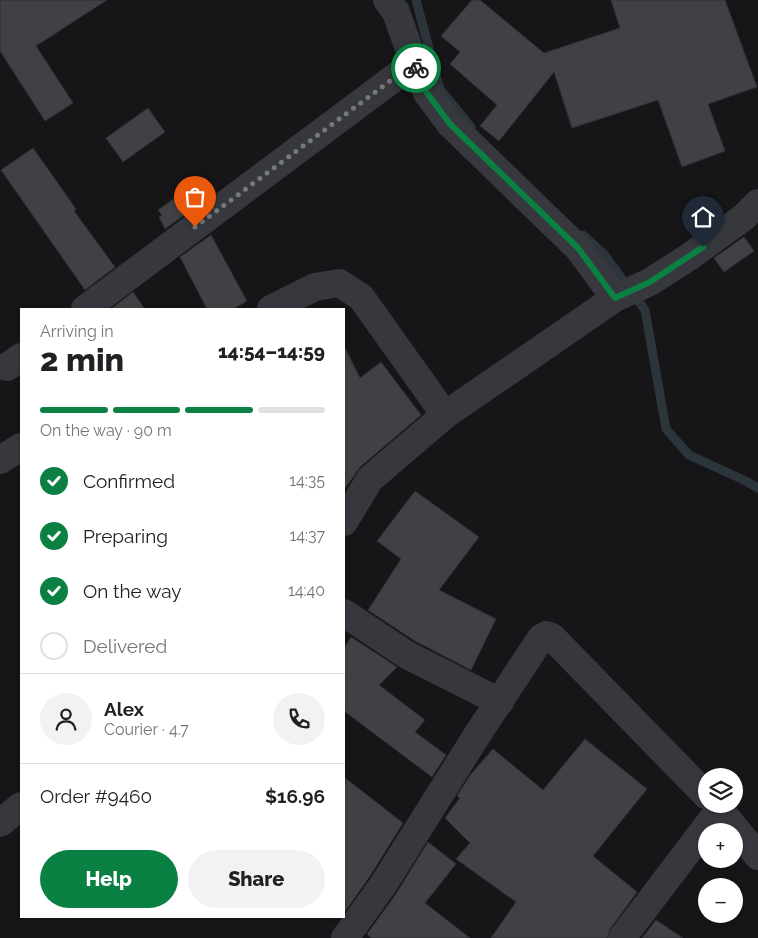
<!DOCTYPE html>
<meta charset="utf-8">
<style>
:root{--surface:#fff;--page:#f2f2f2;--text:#202124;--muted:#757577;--line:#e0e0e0;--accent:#0b8043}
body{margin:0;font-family:Raleway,sans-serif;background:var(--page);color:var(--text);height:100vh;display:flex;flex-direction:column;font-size:19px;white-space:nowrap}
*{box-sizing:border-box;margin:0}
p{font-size:16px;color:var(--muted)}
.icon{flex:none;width:28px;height:28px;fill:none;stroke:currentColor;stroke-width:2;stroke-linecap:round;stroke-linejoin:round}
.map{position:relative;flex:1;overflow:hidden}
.panel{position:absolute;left:20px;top:308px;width:325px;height:610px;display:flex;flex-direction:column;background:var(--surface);border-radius:0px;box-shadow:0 1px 4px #0004}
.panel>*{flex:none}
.fabs{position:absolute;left:698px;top:768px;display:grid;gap:10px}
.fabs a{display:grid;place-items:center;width:45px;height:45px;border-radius:50%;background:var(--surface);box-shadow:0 1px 4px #0004;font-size:25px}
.pin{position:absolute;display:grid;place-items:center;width:42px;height:42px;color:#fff;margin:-51px -21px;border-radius:50% 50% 50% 0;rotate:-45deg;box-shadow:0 0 5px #0007}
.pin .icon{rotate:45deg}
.courier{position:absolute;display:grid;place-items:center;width:50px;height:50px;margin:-25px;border:4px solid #0b8043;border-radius:50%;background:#fff;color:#222;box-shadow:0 1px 6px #0007}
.summary em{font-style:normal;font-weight:800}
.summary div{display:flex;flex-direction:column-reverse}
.summary{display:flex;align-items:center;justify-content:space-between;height:85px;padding:0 20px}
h1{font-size:32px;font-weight:800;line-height:38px}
.bar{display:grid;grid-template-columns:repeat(4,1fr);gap:8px 5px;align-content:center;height:60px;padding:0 20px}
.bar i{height:6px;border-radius:4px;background:var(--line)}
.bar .current{background:var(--accent)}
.bar p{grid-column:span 4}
.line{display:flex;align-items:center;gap:12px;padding:0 20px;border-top:1px solid var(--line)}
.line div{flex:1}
.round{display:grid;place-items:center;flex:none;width:52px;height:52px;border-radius:26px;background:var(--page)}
ol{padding:0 20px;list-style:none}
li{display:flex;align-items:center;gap:15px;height:55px}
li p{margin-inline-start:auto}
li .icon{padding:5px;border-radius:50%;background:var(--accent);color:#fff;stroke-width:4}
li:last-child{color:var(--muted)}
li i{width:28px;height:28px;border:2px solid var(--line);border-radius:50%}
.cta{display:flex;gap:10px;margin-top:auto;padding:10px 20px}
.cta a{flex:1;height:58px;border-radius:30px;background:var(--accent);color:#fff;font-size:20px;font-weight:800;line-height:58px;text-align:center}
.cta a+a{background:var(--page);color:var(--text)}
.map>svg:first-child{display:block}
</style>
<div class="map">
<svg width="758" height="938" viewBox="0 0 758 938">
<rect width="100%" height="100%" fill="#161618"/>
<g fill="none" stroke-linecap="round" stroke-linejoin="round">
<!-- stream -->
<path stroke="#2c353c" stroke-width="9" d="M416,0L440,89L471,127
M583,235L603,253L645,310L666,429L689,455L746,481L758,488"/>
</g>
<!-- building -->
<path fill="#404145" stroke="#303034" d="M0,0H107L36,46L73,103L45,121L0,51Z
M472,0H480L544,53L620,28L611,0H725L757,87L708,104L725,151L682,167L658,100L572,128L554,72L499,141L480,126L497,105L450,64L460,52L441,36Z
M148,108L165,132L123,162L106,138Z
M33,148L76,209L74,211L115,267L85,290L1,170Z
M196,183L207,198L165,229L159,217L162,215L158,210Z
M211,235L247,301L233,309H207L180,257Z
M744,237L754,251L724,272L714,258Z
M133,292L145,309H111Z
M344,346L360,378L381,362L421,415L360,467L344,490Z
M415,491L479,537L439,590L496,619L471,670L415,641L368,610L401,559L377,541Z
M351,637L397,667L379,685L425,720L415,732L446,755L432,777L344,711V648Z
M585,739L647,789L593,856L637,892L610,929L607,938H491L516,902L456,859L470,843L445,818L460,798L457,796L471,774L493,749L543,790Z
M344,777L403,823L370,876L344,913Z
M428,842L456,864L425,903L470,938H371L367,934L396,894Z
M656,920L683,938H642Z"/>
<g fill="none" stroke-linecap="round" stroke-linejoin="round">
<!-- minor -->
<path stroke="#37383d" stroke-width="28" d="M387,0L396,12L414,63L427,93L450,124L578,248L615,298
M85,309L414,63
M271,309L315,287L339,283L361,297L445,415
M7,367L21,357
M0,460L21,447
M344,522L370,479L445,415L615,298L650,282L689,257L744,217L758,203
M344,613L407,655L500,702
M715,804L758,856
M0,823L21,806
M345,938L383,885L479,732L541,638L546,635L552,637L706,795
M622,938L720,809"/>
</g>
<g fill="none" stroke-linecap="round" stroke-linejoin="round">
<!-- done -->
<path stroke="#757880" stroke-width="5" stroke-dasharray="0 9" d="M195,227L414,63L416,68"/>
<!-- route -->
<path stroke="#0b8043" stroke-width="6" d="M416,68L427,93L450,124L578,248L615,298L650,282L703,247"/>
</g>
</svg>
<div class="fabs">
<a><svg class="icon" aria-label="layers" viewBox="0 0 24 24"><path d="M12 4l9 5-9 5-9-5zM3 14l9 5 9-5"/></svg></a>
<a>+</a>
<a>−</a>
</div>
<div class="pin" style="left:195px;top:227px;background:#ea580c"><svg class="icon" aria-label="bag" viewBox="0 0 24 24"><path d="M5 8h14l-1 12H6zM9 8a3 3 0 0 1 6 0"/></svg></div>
<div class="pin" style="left:703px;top:247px;background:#1f2937"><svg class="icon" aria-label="home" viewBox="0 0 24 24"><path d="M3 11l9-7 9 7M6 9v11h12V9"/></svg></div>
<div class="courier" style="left:416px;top:68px"><svg class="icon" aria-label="bike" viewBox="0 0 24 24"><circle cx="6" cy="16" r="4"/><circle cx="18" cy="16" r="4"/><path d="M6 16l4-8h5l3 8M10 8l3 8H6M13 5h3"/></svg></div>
<section class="panel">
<div class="summary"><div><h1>2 min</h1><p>Arriving in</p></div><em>14:54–14:59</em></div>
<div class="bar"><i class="current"></i><i class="current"></i><i class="current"></i><i></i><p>On the way · 90 m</p></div>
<ol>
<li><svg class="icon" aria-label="check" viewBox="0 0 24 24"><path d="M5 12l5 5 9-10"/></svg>Confirmed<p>14:35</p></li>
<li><svg class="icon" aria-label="check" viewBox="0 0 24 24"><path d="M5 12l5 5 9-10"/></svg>Preparing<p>14:37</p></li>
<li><svg class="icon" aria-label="check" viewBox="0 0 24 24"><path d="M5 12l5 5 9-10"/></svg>On the way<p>14:40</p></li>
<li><i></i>Delivered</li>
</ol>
<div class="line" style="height:90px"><a class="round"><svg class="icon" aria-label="person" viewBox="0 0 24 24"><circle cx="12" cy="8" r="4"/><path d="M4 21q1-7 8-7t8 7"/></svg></a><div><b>Alex</b><p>Courier · 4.7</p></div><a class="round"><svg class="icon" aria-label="phone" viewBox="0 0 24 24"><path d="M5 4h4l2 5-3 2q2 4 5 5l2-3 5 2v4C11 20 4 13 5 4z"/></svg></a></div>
<div class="line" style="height:65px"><div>Order #9460</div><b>$16.96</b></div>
<div class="cta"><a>Help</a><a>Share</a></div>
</section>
</div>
